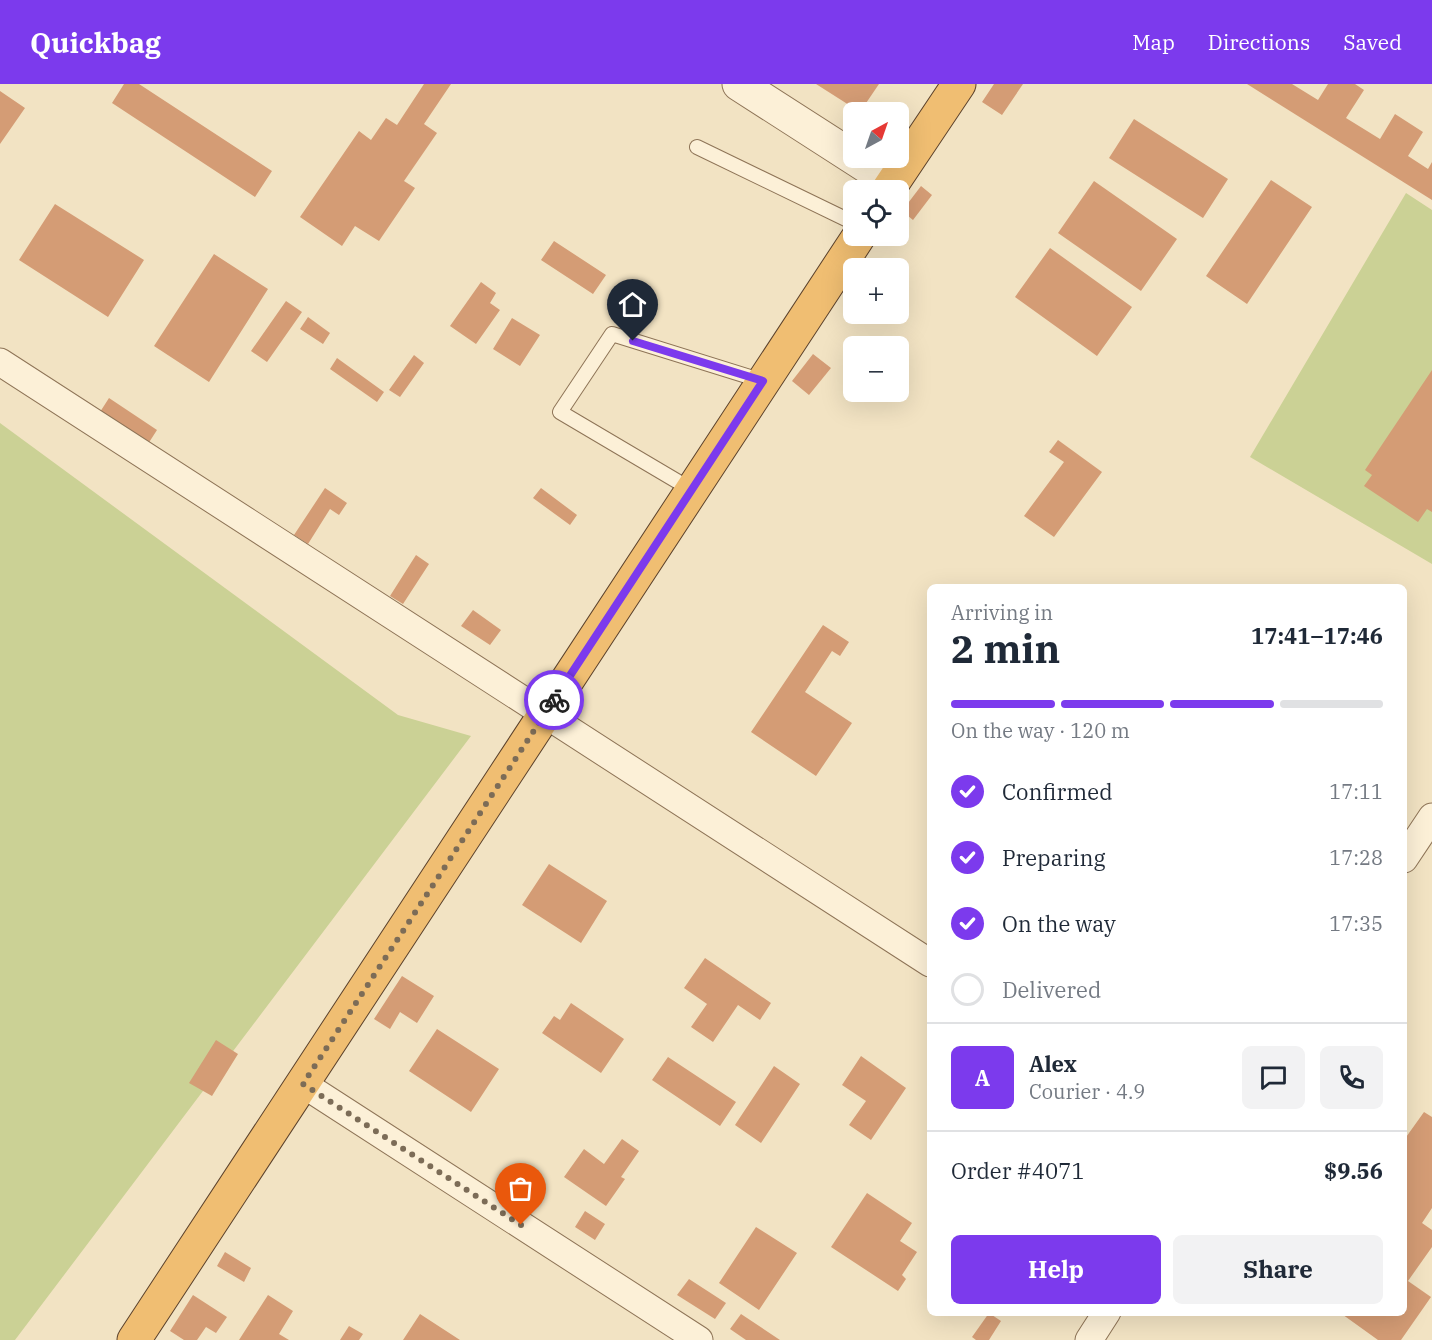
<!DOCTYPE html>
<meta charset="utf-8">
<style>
:root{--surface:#fff;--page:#f2f2f3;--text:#1f2937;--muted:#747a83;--line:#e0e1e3;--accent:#7c3aed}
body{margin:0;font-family:"IBM Plex Serif",serif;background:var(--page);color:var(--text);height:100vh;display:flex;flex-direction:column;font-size:22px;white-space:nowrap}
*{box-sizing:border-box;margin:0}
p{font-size:20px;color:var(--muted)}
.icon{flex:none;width:33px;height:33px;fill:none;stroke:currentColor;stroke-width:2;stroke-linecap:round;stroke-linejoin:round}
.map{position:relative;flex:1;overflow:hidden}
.drawer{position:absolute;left:927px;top:500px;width:480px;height:732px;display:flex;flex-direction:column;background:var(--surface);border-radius:9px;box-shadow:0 6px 24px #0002}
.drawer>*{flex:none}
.needle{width:39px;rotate:40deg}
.controls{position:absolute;left:843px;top:18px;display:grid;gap:12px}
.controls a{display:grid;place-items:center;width:66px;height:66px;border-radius:9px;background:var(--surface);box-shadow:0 6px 24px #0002;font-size:30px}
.pin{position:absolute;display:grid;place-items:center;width:51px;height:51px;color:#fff;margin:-62px -26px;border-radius:50% 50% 50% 0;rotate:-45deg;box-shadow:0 0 6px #0007}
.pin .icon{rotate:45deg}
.courier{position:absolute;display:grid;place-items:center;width:60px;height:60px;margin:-30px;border:4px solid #7c3aed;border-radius:50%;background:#fff;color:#222;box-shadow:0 2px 8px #0007}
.head em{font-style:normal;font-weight:800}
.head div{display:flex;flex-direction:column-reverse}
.head{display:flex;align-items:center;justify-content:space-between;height:102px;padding:0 24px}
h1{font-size:39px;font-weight:800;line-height:45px}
.bar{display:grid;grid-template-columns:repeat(4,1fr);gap:9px 6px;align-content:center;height:72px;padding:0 24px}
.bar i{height:8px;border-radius:4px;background:var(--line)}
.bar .active{background:var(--accent)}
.bar p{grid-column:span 4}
.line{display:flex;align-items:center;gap:15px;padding:0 24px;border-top:2px solid var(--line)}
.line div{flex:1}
.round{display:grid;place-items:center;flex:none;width:63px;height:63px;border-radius:9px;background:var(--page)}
ol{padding:0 24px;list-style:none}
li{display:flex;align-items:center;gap:18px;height:66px}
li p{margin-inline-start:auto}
li .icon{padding:6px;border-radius:50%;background:var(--accent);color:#fff;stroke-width:4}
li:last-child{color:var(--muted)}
li i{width:33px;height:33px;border:3px solid var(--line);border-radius:50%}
.button{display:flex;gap:12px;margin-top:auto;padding:12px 24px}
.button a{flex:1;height:69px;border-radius:9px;background:var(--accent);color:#fff;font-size:24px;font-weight:800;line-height:69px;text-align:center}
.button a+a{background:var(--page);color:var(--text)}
header{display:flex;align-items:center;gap:36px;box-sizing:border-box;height:84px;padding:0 30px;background:var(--accent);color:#fff}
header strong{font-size:28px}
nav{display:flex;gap:33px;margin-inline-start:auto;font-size:21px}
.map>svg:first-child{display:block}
</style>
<header>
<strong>Quickbag</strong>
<nav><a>Map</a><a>Directions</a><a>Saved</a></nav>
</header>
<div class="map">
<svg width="1432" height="1256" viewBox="0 0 1432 1256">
<rect width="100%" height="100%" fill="#f2e3c3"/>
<!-- green -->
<path fill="#cbd195" d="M1406,109L1432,126V480L1250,373Z
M0,339L398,631L471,652L15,1256H0Z"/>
<!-- building -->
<path fill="#d49c75" d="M124,0H139L272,87L255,113L112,19Z
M424,0H451L424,40L437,49L404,97L415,104L379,157L355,142L342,162L300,133L359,47L371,56L386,34L397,41Z
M816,0H879L860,28Z
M994,0H1023L1002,31L982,18Z
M1247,0H1292L1318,16L1328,0H1355L1364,6L1346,34L1380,55L1395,30L1423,48L1408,72L1428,85L1432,78V116Z
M0,7L25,24L0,60Z
M1134,35L1228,95L1203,134L1109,74Z
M1271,96L1312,123L1247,220L1206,192Z
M1094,97L1177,155L1141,207L1058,149Z
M921,102L932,111L913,136L902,127Z
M55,120L144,176L108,233L19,176Z
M554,157L606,191L593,210L541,176Z
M1050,164L1132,223L1097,272L1015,213Z
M214,170L268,205L209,298L154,262Z
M481,198L496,209L490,219L500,226L476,260L450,242Z
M286,217L302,228L267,278L251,267Z
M308,233L330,249L323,260L300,245Z
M512,234L540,251L520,282L493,265Z
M813,270L831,284L809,311L792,297Z
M414,271L424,279L400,313L389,306Z
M337,274L384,308L377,318L330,285Z
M1432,286V428L1427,425L1418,438L1364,402L1372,391L1365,386Z
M109,314L157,346L148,360L100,328Z
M1058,356L1102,388L1054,453L1024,432L1064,378L1049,368Z
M325,404L347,419L339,431L330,425L308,460L294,451Z
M541,404L577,431L570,441L533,414Z
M416,471L429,480L403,520L390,512Z
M473,526L501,546L490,561L461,542Z
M823,541L849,558L840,572L832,567L805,608L852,639L816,692L751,648Z
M549,780L607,817L581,859L522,821Z
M705,874L771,919L760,936L738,921L713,958L691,943L707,920L684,904Z
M402,892L434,912L417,939L400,928L390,945L374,935Z
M571,919L624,955L601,989L542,949L554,932L560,936Z
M437,945L499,985L471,1028L409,987Z
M216,956L238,970L212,1012L189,999Z
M861,972L906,1004L871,1056L849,1041L866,1017L842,1001Z
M668,973L736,1018L720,1042L652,996Z
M774,982L800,1000L761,1059L735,1041Z
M1424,1028L1432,1033V1124L1422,1139L1432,1146V1163L1408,1197L1431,1213L1401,1256H1378L1339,1228H1404V1056Z
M622,1055L639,1067L621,1093L625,1095L606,1122L564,1093L584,1065L604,1080Z
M867,1109L912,1139L900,1157L917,1168L902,1191L906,1195L898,1207L831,1163Z
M585,1127L605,1140L595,1156L575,1143Z
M756,1143L797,1169L759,1226L719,1199Z
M225,1168L251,1184L244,1198L217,1182Z
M689,1195L726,1219L715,1235L677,1211Z
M193,1211L227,1233L216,1249L206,1243L197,1256H184L170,1247Z
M268,1211L293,1227L279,1250L289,1256H239Z
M989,1229L1001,1237L989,1256H976L972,1253Z
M420,1230L460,1256H403Z
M741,1230L780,1256H746L730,1245Z
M349,1242L363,1250L359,1256H340Z"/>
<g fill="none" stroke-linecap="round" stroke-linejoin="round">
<!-- service casing -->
<g stroke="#8e7457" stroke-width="16">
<path id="service" d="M697,63L854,139
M692,406L560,328L612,250L763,297"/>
</g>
<!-- minor casing -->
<g stroke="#8e7457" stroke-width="29">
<path id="minor" d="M0,278L930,879
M1404,775L1432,733
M303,1000L699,1256
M1089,1256L1107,1228"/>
</g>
<!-- tertiary casing -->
<g stroke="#8e7457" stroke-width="35">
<path id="tertiary" d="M739,0L893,99"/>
</g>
<!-- trunk casing -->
<g stroke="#5c422c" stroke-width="35">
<path id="trunk" d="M888,106L959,0
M134,1256L859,152"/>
</g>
<!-- service -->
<use href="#service" stroke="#fcf0d7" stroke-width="14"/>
<!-- minor -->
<use href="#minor" stroke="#fcf0d7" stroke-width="27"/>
<!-- tertiary -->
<use href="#tertiary" stroke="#fcf0d7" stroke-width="33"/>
<!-- trunk -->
<use href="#trunk" stroke="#f0be72" stroke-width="33"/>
</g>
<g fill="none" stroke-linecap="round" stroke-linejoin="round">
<!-- done -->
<path stroke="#7c6c57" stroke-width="6" stroke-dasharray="0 10.8" d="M521,1141L303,1000L554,616"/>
<!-- route -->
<path stroke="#7c3aed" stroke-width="8" d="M554,616L763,297L633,257"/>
</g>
</svg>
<div class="controls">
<a><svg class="needle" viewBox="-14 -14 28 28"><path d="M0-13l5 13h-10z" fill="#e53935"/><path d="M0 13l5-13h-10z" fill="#747a83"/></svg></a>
<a><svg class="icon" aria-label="locate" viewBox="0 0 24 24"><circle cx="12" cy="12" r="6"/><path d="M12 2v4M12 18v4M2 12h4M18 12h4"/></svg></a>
<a>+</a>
<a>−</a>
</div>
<div class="pin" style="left:521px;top:1141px;background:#ea580c"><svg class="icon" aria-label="bag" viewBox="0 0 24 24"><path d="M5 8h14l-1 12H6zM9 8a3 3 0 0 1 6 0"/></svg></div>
<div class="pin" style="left:633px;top:257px;background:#1f2937"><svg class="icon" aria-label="home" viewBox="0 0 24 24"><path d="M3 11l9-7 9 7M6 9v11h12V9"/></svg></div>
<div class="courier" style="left:554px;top:616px"><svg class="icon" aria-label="bike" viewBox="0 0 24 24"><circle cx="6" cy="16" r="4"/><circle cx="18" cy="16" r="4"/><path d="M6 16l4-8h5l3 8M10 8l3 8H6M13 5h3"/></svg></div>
<section class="drawer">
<div class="head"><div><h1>2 min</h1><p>Arriving in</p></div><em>17:41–17:46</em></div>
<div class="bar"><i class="active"></i><i class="active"></i><i class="active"></i><i></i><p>On the way · 120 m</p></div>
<ol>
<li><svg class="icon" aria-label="check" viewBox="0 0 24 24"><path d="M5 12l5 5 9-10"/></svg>Confirmed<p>17:11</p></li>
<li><svg class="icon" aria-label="check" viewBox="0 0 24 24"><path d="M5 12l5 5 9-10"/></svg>Preparing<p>17:28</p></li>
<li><svg class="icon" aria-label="check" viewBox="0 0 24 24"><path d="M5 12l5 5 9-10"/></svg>On the way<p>17:35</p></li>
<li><i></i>Delivered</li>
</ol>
<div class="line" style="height:108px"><b class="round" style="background:var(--accent);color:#fff">A</b><div><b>Alex</b><p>Courier · 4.9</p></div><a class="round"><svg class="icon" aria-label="chat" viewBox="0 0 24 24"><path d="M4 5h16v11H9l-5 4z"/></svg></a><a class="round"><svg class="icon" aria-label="phone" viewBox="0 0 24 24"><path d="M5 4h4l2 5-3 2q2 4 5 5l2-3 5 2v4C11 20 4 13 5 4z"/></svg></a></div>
<div class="line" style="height:78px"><div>Order #4071</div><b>$9.56</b></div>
<div class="button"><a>Help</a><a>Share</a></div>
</section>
</div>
